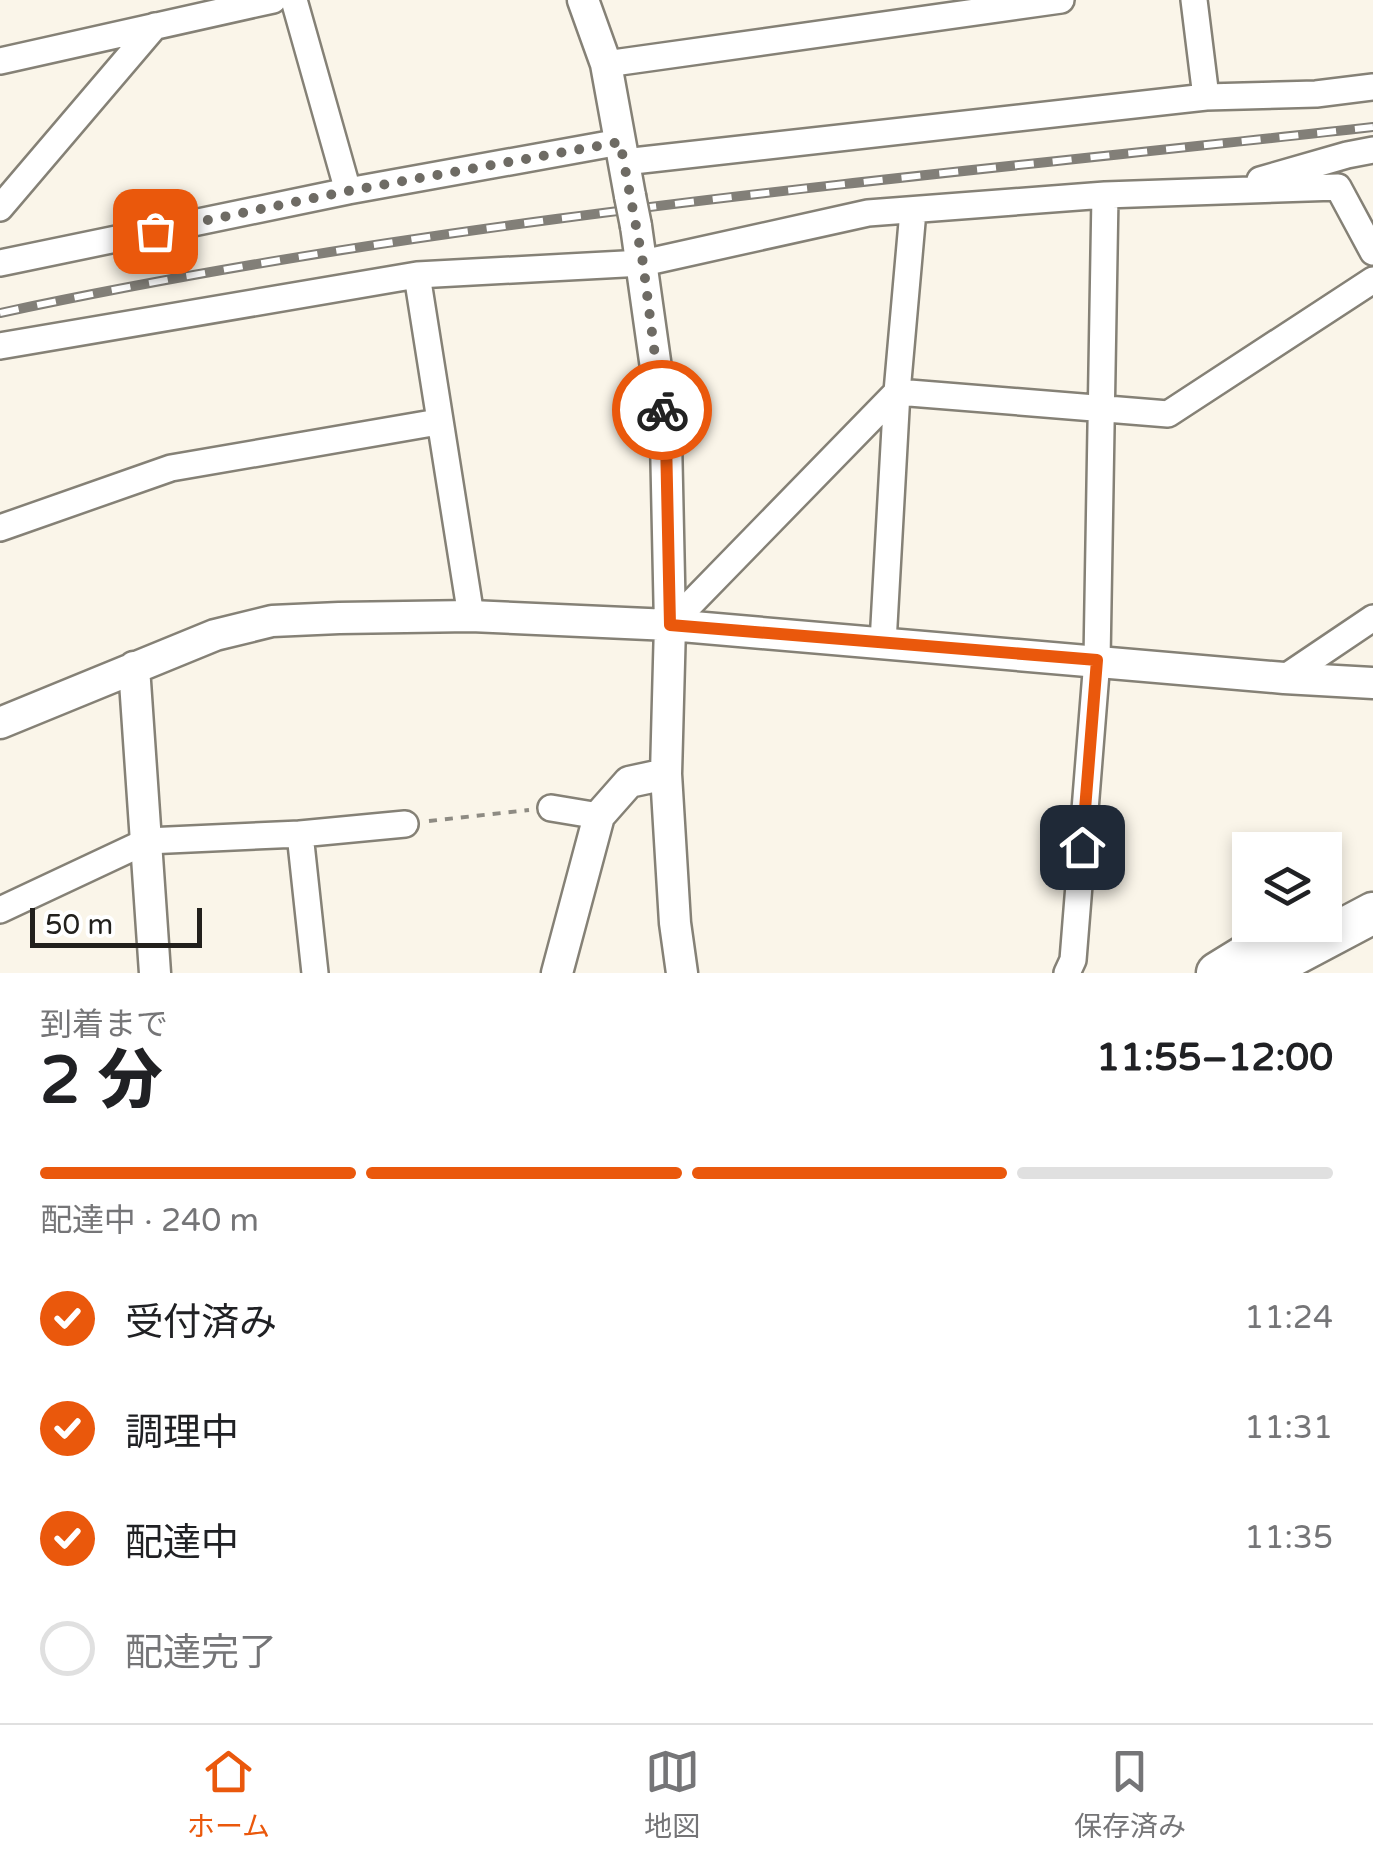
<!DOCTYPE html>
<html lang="ja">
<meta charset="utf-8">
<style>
:root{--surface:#fff;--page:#f6f6f6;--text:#202124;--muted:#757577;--line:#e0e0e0;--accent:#ea580c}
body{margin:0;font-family:"Varela Round","Noto Sans JP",sans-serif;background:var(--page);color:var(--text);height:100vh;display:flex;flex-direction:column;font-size:38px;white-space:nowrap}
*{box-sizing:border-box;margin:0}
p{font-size:32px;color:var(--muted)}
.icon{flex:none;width:55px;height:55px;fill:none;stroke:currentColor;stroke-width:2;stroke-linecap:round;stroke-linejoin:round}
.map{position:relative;height:973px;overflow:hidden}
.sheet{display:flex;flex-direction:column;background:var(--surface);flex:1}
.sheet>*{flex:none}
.tools{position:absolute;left:1232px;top:832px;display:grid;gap:20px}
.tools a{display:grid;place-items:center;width:110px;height:110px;border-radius:0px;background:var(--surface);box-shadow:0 5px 15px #0003;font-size:50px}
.scale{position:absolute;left:30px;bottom:25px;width:172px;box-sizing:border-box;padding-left:10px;border:5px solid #22201c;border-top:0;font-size:28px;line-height:35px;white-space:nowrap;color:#22201c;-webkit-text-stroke:8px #fff;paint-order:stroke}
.pin{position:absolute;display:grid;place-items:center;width:85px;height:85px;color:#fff;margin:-42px;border-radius:20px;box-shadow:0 5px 15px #0006}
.courier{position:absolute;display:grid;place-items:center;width:100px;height:100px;margin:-50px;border:8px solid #ea580c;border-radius:50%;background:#fff;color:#222;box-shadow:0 2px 12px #0007}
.head em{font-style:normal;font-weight:800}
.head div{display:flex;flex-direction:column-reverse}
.head{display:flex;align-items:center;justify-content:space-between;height:170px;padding:0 40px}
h1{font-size:65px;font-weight:800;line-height:75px}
.bar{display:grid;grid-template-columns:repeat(4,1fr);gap:15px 10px;align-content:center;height:120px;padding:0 40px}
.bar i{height:12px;border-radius:8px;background:var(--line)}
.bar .active{background:var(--accent)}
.bar p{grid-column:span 4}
ol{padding:0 40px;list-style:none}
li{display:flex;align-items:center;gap:30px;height:110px}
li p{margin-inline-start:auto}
li .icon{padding:10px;border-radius:50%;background:var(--accent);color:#fff;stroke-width:4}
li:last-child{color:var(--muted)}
li i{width:55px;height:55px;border:5px solid var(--line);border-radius:50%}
.tab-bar{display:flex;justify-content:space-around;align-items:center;height:140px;border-top:2px solid var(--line);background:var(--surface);font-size:28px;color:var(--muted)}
.tab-bar a{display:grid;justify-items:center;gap:5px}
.tab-bar .active{color:var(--accent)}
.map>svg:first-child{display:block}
</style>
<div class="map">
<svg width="1373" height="973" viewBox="0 0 1373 973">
<rect width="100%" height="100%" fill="#faf5e9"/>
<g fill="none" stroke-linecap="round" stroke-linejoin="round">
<!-- minor casing -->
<g stroke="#858176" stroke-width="30">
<path id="minor" d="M294,0L348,191
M1194,0L1206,97L1316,94L1373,87
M0,61L273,0
M606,64L1061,0
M624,162L1206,97
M1260,180L1347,155L1373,150
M0,208L155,26
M0,263L348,191L620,142
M417,275L471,616
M0,346L417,275L643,263L868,213L1105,195L1338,187L1373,252
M897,392L1168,414L1373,280
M0,528L171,468L438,422
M670,625L897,392
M883,643L897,392L913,211
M1284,678L1373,618
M551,808L599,816
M300,834L315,973
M0,910L147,841L300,834L405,824
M1067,973L1073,960L1097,660L1105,195"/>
</g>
<!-- tertiary casing -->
<g stroke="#858176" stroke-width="35">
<path id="tertiary" d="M583,0L606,64L630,196
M636,226L666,439L670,625L666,774L675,923L682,973
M134,667L155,973
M0,723L215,635L272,621L339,618L471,616L670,625L1284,678L1373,683
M557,973L599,816L629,782L666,774"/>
</g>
<!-- trunk casing -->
<g stroke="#858176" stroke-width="45">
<path id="trunk" d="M1217,973L1282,933
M1260,973L1373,913"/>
</g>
<!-- path -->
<path stroke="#8e8b83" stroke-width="4" stroke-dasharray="8 8" stroke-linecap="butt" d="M429,821L529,810"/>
<!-- minor -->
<use href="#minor" stroke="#fff" stroke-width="25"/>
<!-- tertiary -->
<use href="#tertiary" stroke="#fff" stroke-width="30"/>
<!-- trunk -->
<use href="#trunk" stroke="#fff" stroke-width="40"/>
<!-- rail casing -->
<g stroke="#827f78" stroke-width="10">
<path id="rail" d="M0,313C452,216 915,178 1373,127"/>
</g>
<!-- rail -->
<use href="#rail" stroke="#fff" stroke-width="6" stroke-dasharray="19" stroke-linecap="butt"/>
<!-- tertiary-bridge casing -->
<g stroke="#858176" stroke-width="35" stroke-linecap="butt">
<path id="tertiary-bridge" d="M630,196L636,226"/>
</g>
<!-- tertiary-bridge -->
<use href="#tertiary-bridge" stroke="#fff" stroke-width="30"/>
</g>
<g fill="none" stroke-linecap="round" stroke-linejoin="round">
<!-- done -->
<path stroke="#6e6b64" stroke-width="10" stroke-dasharray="0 18" d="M155,231L348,191L620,142L643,263L662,410"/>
<!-- route -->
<path stroke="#ea580c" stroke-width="12" d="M662,410L666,439L670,625L1097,660L1082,847"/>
</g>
</svg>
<div class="tools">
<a><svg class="icon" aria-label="layers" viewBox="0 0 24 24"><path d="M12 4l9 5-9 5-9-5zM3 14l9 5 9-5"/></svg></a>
</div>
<div class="scale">50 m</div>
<div class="pin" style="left:155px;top:231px;background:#ea580c"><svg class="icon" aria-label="bag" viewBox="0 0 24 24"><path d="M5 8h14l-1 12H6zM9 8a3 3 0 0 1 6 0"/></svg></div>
<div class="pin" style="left:1082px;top:847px;background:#1f2937"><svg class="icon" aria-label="home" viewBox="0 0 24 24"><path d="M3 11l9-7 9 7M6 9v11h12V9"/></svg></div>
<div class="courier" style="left:662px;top:410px"><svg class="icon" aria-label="bike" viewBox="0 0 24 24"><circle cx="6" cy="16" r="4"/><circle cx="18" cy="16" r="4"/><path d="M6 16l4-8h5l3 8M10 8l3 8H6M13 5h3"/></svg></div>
</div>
<section class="sheet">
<div class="head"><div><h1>2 分</h1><p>到着まで</p></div><em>11:55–12:00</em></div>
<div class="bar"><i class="active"></i><i class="active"></i><i class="active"></i><i></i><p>配達中 · 240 m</p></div>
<ol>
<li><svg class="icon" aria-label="check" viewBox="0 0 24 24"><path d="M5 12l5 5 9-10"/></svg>受付済み<p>11:24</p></li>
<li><svg class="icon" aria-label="check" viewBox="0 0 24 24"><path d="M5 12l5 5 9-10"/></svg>調理中<p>11:31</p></li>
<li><svg class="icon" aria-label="check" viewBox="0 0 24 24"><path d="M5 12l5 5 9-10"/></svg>配達中<p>11:35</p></li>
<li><i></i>配達完了</li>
</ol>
</section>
<nav class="tab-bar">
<a class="active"><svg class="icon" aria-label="home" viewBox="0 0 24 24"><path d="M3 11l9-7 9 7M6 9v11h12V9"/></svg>ホーム</a>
<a><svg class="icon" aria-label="map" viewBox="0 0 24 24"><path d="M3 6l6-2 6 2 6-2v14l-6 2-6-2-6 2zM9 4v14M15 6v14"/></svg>地図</a>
<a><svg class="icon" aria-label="saved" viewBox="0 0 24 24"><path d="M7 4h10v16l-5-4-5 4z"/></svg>保存済み</a>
</nav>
